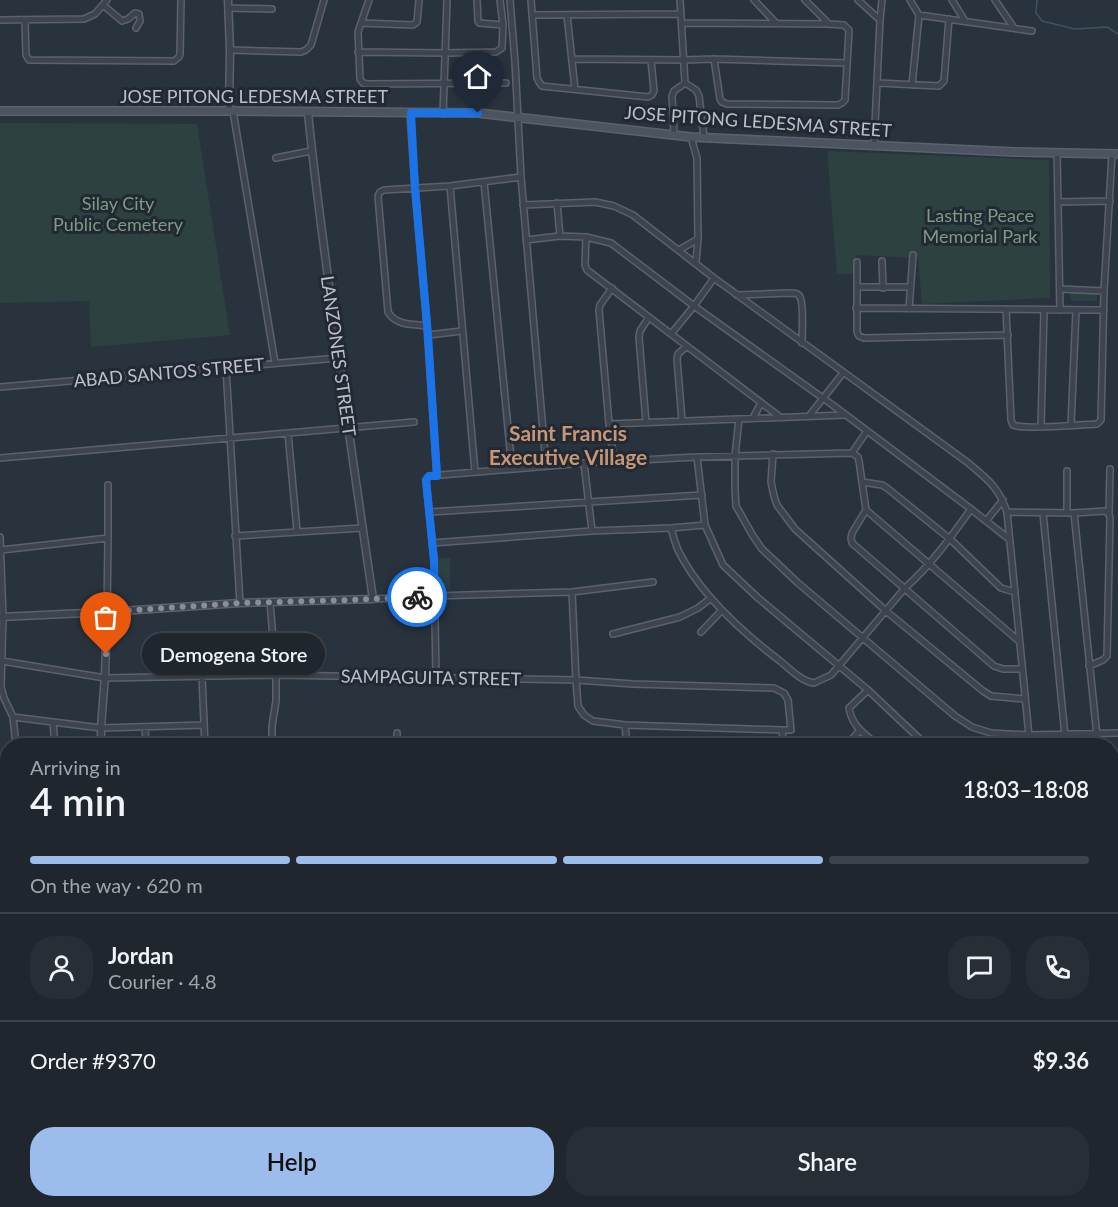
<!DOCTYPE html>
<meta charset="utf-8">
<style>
:root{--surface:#1f262e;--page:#272e36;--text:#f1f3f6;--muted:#a1a5aa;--line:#3c434a;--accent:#9cbdeb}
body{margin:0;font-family:Lato,sans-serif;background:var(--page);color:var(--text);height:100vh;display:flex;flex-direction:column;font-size:22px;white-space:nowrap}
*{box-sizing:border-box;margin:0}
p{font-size:20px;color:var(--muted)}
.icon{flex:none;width:33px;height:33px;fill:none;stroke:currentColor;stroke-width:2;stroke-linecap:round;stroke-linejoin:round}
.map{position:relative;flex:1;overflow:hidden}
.details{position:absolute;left:0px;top:738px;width:1119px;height:470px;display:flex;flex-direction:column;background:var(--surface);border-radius:24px 24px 0 0;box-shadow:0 2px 4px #0004,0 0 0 2px var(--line)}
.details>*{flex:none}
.pin{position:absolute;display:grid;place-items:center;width:51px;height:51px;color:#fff;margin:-62px -26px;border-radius:50% 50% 50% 0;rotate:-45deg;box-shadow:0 0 6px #0007}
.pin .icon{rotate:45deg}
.courier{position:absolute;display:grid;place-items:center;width:60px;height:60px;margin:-30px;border:4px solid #1a73e8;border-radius:50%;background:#fff;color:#222;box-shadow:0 2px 8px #0007}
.bubble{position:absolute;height:42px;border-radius:21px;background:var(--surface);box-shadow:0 2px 4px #0004,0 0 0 2px var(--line);font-size:20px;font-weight:600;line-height:42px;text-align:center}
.overview em{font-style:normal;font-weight:600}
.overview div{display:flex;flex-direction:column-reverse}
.overview{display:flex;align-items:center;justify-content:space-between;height:102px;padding:0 30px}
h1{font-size:39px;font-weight:600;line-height:45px}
.bar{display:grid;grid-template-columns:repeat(4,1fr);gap:9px 6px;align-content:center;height:72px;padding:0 30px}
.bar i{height:8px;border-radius:4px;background:var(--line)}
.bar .on{background:var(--accent)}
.bar p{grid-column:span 4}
.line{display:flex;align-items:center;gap:15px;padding:0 30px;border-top:2px solid var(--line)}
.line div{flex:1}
.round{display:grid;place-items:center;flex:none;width:63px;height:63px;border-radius:24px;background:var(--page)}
.button{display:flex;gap:12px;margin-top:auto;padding:12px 30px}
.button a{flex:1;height:69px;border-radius:24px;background:var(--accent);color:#111;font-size:24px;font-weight:600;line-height:69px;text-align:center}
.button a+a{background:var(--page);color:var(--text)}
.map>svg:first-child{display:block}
</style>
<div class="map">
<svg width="1118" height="1207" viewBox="0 0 1118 1207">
<rect width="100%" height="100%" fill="#29333e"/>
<!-- green -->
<path fill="#2e4141" d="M0,123L197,124L230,335L91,347L89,301L0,303Z
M827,151L1049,160L1050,298L922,304L918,258L856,255L855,274H837Z
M1071,288H1097V301H1071Z
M450,558V590H436L435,559Z"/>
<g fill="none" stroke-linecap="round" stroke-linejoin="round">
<!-- stream -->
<path stroke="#415165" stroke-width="1.5" d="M1037,0L1036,13L1042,21L1075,29L1107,27L1118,34"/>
<!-- river -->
<path stroke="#415165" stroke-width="10" d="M17,1200L32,1207
M6,1207L13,1200
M43,1207L47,1200"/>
<!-- minor casing -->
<g stroke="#5b626c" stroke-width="8">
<path id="minor" d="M369,0L358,32L360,79L363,83L367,84L506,83
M477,0L478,21L479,23L503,25
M510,0L515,62L521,177L546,465
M531,0L537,78L539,82L542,86L648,97L652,95L654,91L651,60
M680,0L685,83
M754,0L776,23
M805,0L829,24
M858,0L880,20
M910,0L919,15L912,85
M952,0L965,21
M995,0L1014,28
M103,5L122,21L128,19L135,13L139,14L140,21L136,28
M228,8L272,9
M532,15L681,14
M567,15L575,89
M919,15L1032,31
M0,20L84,19L95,14L107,0
M25,20L26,55L29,60L174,61L179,57L180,54L181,0
M361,23L413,25L417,22L419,0
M682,23L829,24L844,25L849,30L845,100L842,103L838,105L727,104L722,102L720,99L714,59
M230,50L301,52L306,50L311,45L324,0
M358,52L446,53L496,52L502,48L503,25L500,0
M572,59L684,60L714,59L846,63
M878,83L939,86L944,81L949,19
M233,111L275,363
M410,113L415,188L427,326L437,476
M443,114L447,0
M674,134L672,96L674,91L685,83L696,90L699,96L704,137
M691,137L697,158L698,239L696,262
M874,145L880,20L882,0
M1057,153L1060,310
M276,158L311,151
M484,182L512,469
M450,186L475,472
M1058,202L1110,201
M557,203L560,236
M523,205L595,202L614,206L633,215L714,278L967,462C987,479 998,486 1007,512L1030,746
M586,237L585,265L587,270L780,417
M526,240L560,236L586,237L611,243L694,306L834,406L971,509L1009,539
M679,250L698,239
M882,261L883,288
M857,262V332L859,336L864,338L1008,335
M858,287H910
M612,288L600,305L599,310L609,424L614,462
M1060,289L1104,291
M737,295L791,293C795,293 798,293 800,297C804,303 802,334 802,343
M856,308L1104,310
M909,309L913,255
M1006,309L1011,420L1013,425C1024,430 1081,425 1097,424L1101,420L1104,291L1112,154
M427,326C413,324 396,326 388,312L378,196L380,192L384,190L450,186L521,177
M671,334L694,306L714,278
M428,335L462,331
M226,368L240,603
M0,387L338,358
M809,416L843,373
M753,418L761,403
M739,419L735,456V490L736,506L753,536L762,549L798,583L955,716L972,727L991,733L1029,735L1118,733
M682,421L677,359L678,354L687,346
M646,423L639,337L640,331L649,317
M609,424L844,415
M1071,425L1076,310
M1041,426L1044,310
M288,433L297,531
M852,453L867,431
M773,454L771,482L774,496L777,505L795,529L886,611L983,691L991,696L1025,699
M697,457L705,525L723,565L757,597L868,690L923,742L928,746
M0,458L414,422
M584,463L592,531
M862,482L882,485L887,488L950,539L1001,588L1015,592
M108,485V538
M866,510L1019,641
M430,512L702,495
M1007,512L1074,513L1105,511L1109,514L1110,518L1107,656L1103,660L1089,666
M1043,513L1066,746
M1067,513V471
M1074,513L1098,746
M1109,514L1110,469
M986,521L1003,500
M671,528C673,535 675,543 678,550C699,593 742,632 780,661C790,669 801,681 814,683L831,675L905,588C931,565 951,537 971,509
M235,536L362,528
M0,537L3,617L1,687L4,698L13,717L16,746
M432,543L592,531L671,528L705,525
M1,550L108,538L107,612
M572,592L576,680L633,684L774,688L784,693L788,700L791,730H782
M373,599L434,596L572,592L653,582
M270,602L276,675V701L272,726V746
M701,632L722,610
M613,634L680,617L698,608L711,598
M2,661L105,678L276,675L576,680L578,706L584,715L593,721L625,725L782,730L784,746
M202,676L205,746
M436,678L434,560L426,480L429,476L584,463L697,457L852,453L858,457L859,461L866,510L852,533L851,538L852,543L994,666L1003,669H1021
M868,690L849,708C852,727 865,734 879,746
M13,717L101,728L204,725
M53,722L55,746
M625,725L627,746
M145,727L146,746
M397,746V733
M846,746L860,730
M0,817L8,816
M1112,878L1117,932
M1112,953L1118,952
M0,1019H8
M1112,1086L1118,1085
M0,1110H8
M1112,1115L1118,1114
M1112,1142H1118
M1112,1155L1117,1207
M0,1170L8,1169
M181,1200L182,1207
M879,1200L880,1207
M1078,1200L1079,1207
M51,1207L55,1200
M124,1207L146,1204
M712,1207L752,1200
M764,1207V1200
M794,1207L795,1200
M845,1207L853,1206"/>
</g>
<!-- tertiary casing -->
<g stroke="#5b626c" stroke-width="9">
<path id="tertiary" d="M228,0L230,50L229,111
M0,617L107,612L240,603L373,599C357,490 341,380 327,270C320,217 313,165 308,112
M101,746V728L105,675L107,612
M146,1200L147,1207"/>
</g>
<!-- secondary casing -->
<g stroke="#5b626c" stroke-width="10">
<path id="secondary" d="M0,111H229L478,113L691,137L1015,152L1118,154"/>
</g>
<!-- minor -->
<use href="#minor" stroke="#3d444e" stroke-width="5"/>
<!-- tertiary -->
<use href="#tertiary" stroke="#3d444e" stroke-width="6"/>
<!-- secondary -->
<use href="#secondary" stroke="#4b5460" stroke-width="7"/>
</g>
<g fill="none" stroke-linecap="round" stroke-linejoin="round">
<!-- done -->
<path stroke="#878f98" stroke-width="6" stroke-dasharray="0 10.8" d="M106,654V612L240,603L349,600L417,597"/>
<!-- route -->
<path stroke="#1a73e8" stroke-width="8" d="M417,597L434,596V560L426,480L429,476H437L428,335L415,188L411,113H478"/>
</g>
<g text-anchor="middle" stroke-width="6" stroke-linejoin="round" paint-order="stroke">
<!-- street labels -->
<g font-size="18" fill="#b9c0c9" stroke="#222933">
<text x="254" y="103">JOSE PITONG LEDESMA STREET</text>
<text transform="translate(758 122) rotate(4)" y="6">JOSE PITONG LEDESMA STREET</text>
<text transform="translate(338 356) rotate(82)" y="6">LANZONES STREET</text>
<text transform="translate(169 373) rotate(-5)" y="6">ABAD SANTOS STREET</text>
<text transform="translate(431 678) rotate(1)" y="6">SAMPAGUITA STREET</text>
</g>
<!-- park labels -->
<g font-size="18" fill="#7b9b82" stroke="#222933">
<text x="118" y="210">Silay City<tspan x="118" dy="21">Public Cemetery</tspan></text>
<text x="980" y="222">Lasting Peace<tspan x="980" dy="21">Memorial Park</tspan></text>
</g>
<!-- quarter labels -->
<g font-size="21" font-weight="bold" fill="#c89675" stroke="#222933">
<text x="568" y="441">Saint Francis<tspan x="568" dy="24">Executive Village</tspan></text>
</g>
</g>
</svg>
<div class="pin" style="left:106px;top:654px;background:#ea580c"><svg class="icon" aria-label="bag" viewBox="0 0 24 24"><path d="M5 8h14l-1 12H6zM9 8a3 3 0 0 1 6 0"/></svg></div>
<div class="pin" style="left:478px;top:113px;background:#1f2937"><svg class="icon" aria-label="home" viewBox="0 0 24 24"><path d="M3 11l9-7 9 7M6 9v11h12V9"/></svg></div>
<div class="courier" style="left:417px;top:597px"><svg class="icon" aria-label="bike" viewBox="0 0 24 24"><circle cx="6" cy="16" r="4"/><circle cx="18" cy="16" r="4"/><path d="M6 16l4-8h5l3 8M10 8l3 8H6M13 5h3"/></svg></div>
<div class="bubble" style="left:142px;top:633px;width:183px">Demogena Store</div>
<section class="details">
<div class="overview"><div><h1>4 min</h1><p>Arriving in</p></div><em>18:03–18:08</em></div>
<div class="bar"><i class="on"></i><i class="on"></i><i class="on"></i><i></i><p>On the way · 620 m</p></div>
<div class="line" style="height:108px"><a class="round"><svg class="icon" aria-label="person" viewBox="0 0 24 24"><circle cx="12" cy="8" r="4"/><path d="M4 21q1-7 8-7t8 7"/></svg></a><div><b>Jordan</b><p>Courier · 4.8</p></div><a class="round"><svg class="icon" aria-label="chat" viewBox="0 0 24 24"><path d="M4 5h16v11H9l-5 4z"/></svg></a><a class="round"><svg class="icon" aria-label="phone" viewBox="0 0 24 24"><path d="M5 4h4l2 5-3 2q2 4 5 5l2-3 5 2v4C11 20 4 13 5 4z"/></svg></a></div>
<div class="line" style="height:78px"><div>Order #9370</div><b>$9.36</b></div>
<div class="button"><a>Help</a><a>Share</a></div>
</section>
</div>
